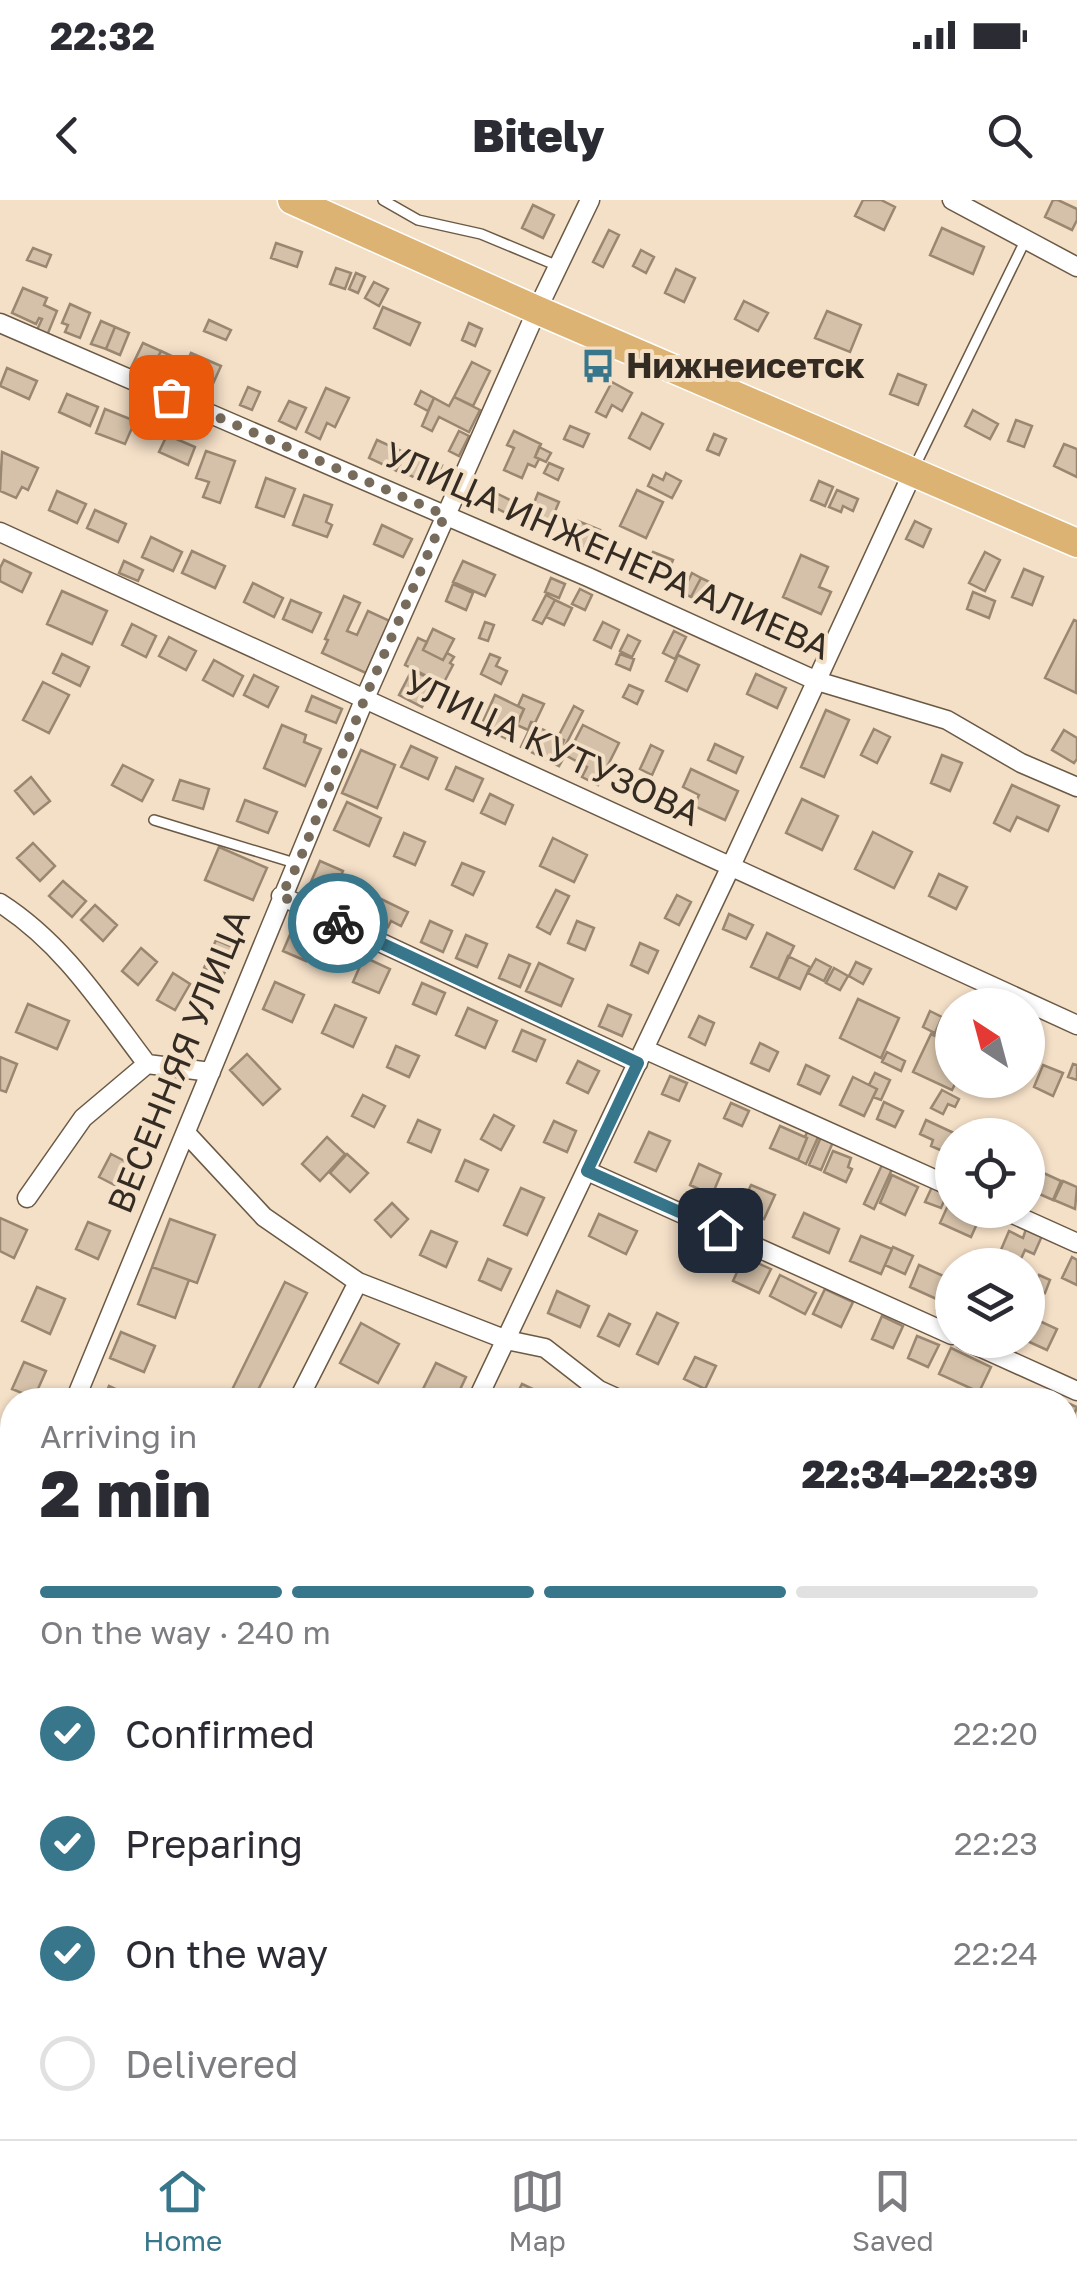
<!DOCTYPE html>
<meta charset="utf-8">
<style>
:root{--surface:#fff;--page:#f2f2f3;--text:#2b2b33;--muted:#7c7c81;--line:#e1e1e2;--accent:#37768b}
body{margin:0;font-family:"Golos Text",sans-serif;background:var(--page);color:var(--text);height:100vh;display:flex;flex-direction:column;font-size:38px;white-space:nowrap}
*{box-sizing:border-box;margin:0}
p{font-size:32px;color:var(--muted)}
.icon{flex:none;width:55px;height:55px;fill:none;stroke:currentColor;stroke-width:2;stroke-linecap:round;stroke-linejoin:round}
.map{position:relative;flex:1;overflow:hidden}
.side{position:absolute;left:0px;top:1188px;width:1078px;height:752px;display:flex;flex-direction:column;background:var(--surface);border-radius:40px 40px 0 0;box-shadow:0 2px 8px #0004}
.side>*{flex:none}
.needle{width:65px;rotate:324deg}
.fabs{position:absolute;left:935px;top:788px;display:grid;gap:20px}
.fabs a{display:grid;place-items:center;width:110px;height:110px;border-radius:50%;background:var(--surface);box-shadow:0 2px 8px #0004;font-size:50px}
.pin{position:absolute;display:grid;place-items:center;width:85px;height:85px;color:#fff;margin:-42px;border-radius:20px;box-shadow:0 5px 15px #0006}
.courier{position:absolute;display:grid;place-items:center;width:100px;height:100px;margin:-50px;border:8px solid #37768b;border-radius:50%;background:#fff;color:#222;box-shadow:0 2px 12px #0007}
.summary em{font-style:normal;font-weight:800}
.summary div{display:flex;flex-direction:column-reverse}
.summary{display:flex;align-items:center;justify-content:space-between;height:170px;padding:0 40px}
h1{font-size:65px;font-weight:800;line-height:75px}
.bar{display:grid;grid-template-columns:repeat(4,1fr);gap:15px 10px;align-content:center;height:120px;padding:0 40px}
.bar i{height:12px;border-radius:8px;background:var(--line)}
.bar .selected{background:var(--accent)}
.bar p{grid-column:span 4}
ol{padding:0 40px;list-style:none}
li{display:flex;align-items:center;gap:30px;height:110px}
li p{margin-inline-start:auto}
li .icon{padding:10px;border-radius:50%;background:var(--accent);color:#fff;stroke-width:4}
li:last-child{color:var(--muted)}
li i{width:55px;height:55px;border:5px solid var(--line);border-radius:50%}
.status{display:flex;justify-content:space-between;align-items:center;height:70px;padding:0 50px;background:var(--surface);direction:ltr}
.status svg{height:28px;fill:currentColor}
header{display:flex;justify-content:space-between;align-items:center;height:130px;padding:0 40px;background:var(--surface);font-size:45px;font-weight:800}
.dock{display:flex;justify-content:space-around;align-items:center;height:140px;border-top:2px solid var(--line);background:var(--surface);font-size:28px;color:var(--muted)}
.dock a{display:grid;justify-items:center;gap:5px}
.dock .selected{color:var(--accent)}
.map>svg:first-child{display:block}
</style>
<div class="status"><b>22:32</b><svg viewBox="0 0 49 12"><path d="M0 12V9h3v3zM5 12V6h3v6zM10 12V3h3v9zM15 12V0h3v12zM26 1h20v11H26zM47 4h2v5h-2z"/></svg></div>
<header><svg class="icon" aria-label="back" viewBox="0 0 24 24"><path d="M15 5l-7 7 7 7"/></svg>Bitely<svg class="icon" aria-label="search" viewBox="0 0 24 24"><circle cx="10" cy="10" r="6"/><path d="M15 15l6 6"/></svg></header>
<div class="map">
<svg width="1077" height="1939" viewBox="0 0 1077 1939">
<rect width="100%" height="100%" fill="#f4dfc7"/>
<!-- green -->
<path fill="#edb671" d="M0,1608L12,1614V1750L0,1707Z
M91,1928H396L415,1939H91Z
M556,1928H656L667,1939H548Z"/>
<!-- building -->
<path fill="#d5c1a9" stroke="#9a8771" stroke-width="2.5" d="M863,0H881L895,7L884,30L855,16Z
M1053,0H1058L1077,9V20L1072,30L1045,17Z
M533,5L554,15L543,38L522,28Z
M942,28L984,47L973,74L930,55Z
M609,30L619,35L603,67L593,62Z
M276,43L302,52L297,67L271,58Z
M33,48L51,55L46,67L27,60Z
M641,50L654,57L646,73L633,66Z
M336,68L351,73L345,89L330,84Z
M676,69L695,78L684,102L665,93Z
M356,73L365,77L358,93L349,89Z
M374,82L388,89L379,106L365,98Z
M23,88L47,98L44,105L57,111L46,138L35,134L42,119L39,118L36,124L12,113Z
M744,101L768,113L758,131L735,119Z
M70,104L90,113L80,138L65,132L68,125L62,123Z
M383,107L420,123L410,145L374,128Z
M827,111L861,125L850,152L815,138Z
M209,120L231,130L226,140L204,131Z
M101,121L115,127L106,149L91,144Z
M469,123L482,129L475,146L462,140Z
M115,127L129,133L120,155L106,149Z
M143,143L161,151L153,167L148,165L143,174L131,168Z
M161,151L172,156L164,172L153,167Z
M191,153L221,166L211,188L181,175Z
M472,162L490,171L473,206L454,197Z
M7,168L37,181L29,199L0,186Z
M898,174L926,185L918,205L890,194Z
M612,182L632,193L622,211L612,205L606,217L596,212Z
M248,187L260,192L252,210L240,205Z
M326,188L349,198L335,227L327,223L320,239L306,232Z
M421,191L434,198L428,211L415,204Z
M67,194L98,207L90,226L59,212Z
M454,197L480,210L469,232L439,217L432,231L422,226L434,198L449,206Z
M289,201L306,208L296,229L279,221Z
M105,209L135,221L125,244L96,233Z
M973,210L998,224L990,239L965,226Z
M642,213L663,224L650,249L629,238Z
M1016,220L1032,226L1024,247L1008,241Z
M570,226L589,234L583,247L564,239Z
M459,231L469,236L459,256L449,251Z
M514,231L541,244L535,257L539,259L535,267L528,264L522,278L504,270L514,248L507,245Z
M714,234L726,239L719,255L707,250Z
M167,235L195,247L188,265L159,252Z
M377,240L406,253L397,271L369,258Z
M1064,244L1077,249V277L1054,266Z
M539,247L551,253L546,262L535,257Z
M206,251L235,261L220,303L203,297L209,282L196,278Z
M2,252L38,268L28,290L22,287L16,298L0,291Z
M415,253L442,265L432,286L405,273Z
M549,263L563,269L558,280L544,273Z
M666,273L681,281L672,298L648,286L653,275L663,280Z
M266,278L295,289L284,317L256,307Z
M819,281L833,287L825,306L811,300Z
M637,290L663,302L646,338L620,326Z
M837,290L858,299L853,311L843,306L841,312L829,307Z
M57,291L86,304L77,323L49,310Z
M496,293L514,302L508,314L490,305Z
M538,293L559,302L551,321L530,313Z
M304,295L332,305L326,322L332,325L327,337L293,325Z
M95,310L126,324L118,342L87,328Z
M578,321L600,330L592,351L569,341Z
M915,321L931,329L923,347L906,339Z
M382,325L412,339L403,357L374,344Z
M151,337L182,352L173,371L142,357Z
M192,351L225,366L215,388L182,373Z
M653,352L673,360L665,379L645,370Z
M985,352L1000,360L985,391L969,383Z
M801,355L828,367L819,387L831,392L821,414L783,397Z
M4,360L31,373L22,392L0,381V368Z
M124,361L143,370L138,381L119,373Z
M463,361L495,375L485,396L453,382Z
M1024,369L1043,377L1032,405L1012,397Z
M692,373L701,378L691,397L682,393Z
M551,378L565,384L559,398L545,392Z
M701,378L716,385L706,404L691,397Z
M253,383L283,398L274,417L244,402Z
M453,384L473,393L466,410L446,401Z
M580,389L592,395L585,410L572,404Z
M62,391L107,411L92,444L47,424Z
M973,392L995,401L989,418L967,409Z
M546,395L555,400L542,424L533,420Z
M344,396L360,403L347,431L357,435L368,411L390,421L366,473L322,453L328,440L325,439Z
M291,400L321,413L312,432L283,419Z
M555,400L572,408L564,425L546,417Z
M771,414L799,427L790,446L762,433Z
M1074,420L1077,421L1076,493L1045,478Z
M485,422L494,425L488,441L479,438Z
M603,422L619,430L611,448L594,440Z
M132,424L156,436L146,457L122,445Z
M433,429L454,439L443,460L423,450Z
M674,431L686,437L675,459L663,453Z
M628,435L640,441L632,457L620,451Z
M169,437L196,451L186,470L159,456Z
M418,438L427,442L423,450L443,460L447,453L454,457L450,463L453,465L443,484L405,465Z
M62,454L89,467L80,486L53,473Z
M490,454L500,458L496,466L507,471L501,484L481,474Z
M620,454L634,459L630,470L616,464Z
M678,455L699,465L687,491L666,481Z
M214,460L243,476L233,496L203,480Z
M412,470L435,481L422,507L399,495Z
M756,474L786,488L777,508L747,494Z
M254,475L278,487L268,507L244,495Z
M43,482L69,495L49,533L23,520Z
M629,485L643,491L637,504L623,497Z
M495,495L524,509L509,540L481,526Z
M523,495L544,504L535,523L531,522L528,530L517,525L524,509L518,506Z
M312,496L342,509L336,523L306,511Z
M574,506L583,511L563,550L560,549L564,540L558,537Z
M826,510L849,520L824,577L801,567Z
M532,524L564,540L560,549L567,552L559,566L521,547Z
M282,525L306,535L304,542L321,549L305,586L264,568Z
M583,525L619,543L598,585L582,577L587,567L567,556Z
M874,529L890,537L877,563L861,555Z
M1064,530L1077,538V559L1074,563L1052,550Z
M715,544L743,557L736,573L708,560Z
M651,545L663,551L652,575L640,569Z
M411,546L437,558L428,579L401,567Z
M361,550L395,565L377,608L342,593Z
M942,555L962,563L950,591L931,583Z
M123,565L153,580L142,601L112,585Z
M456,567L483,579L473,601L446,589Z
M691,569L738,591L725,620L694,606L699,595L683,587Z
M31,577L50,601L34,614L15,591Z
M180,580L209,589L203,609L173,600Z
M1012,585L1059,606L1048,631L1017,617L1010,631L994,623Z
M490,594L513,605L505,624L481,613Z
M802,599L838,616L822,650L786,633Z
M245,600L277,612L268,633L237,621Z
M347,602L381,618L369,646L334,630Z
M873,632L912,652L894,688L855,669Z
M404,633L425,642L415,665L394,656Z
M553,638L587,655L574,682L540,666Z
M33,643L55,666L40,681L17,658Z
M219,647L267,668L253,700L205,680Z
M320,661L343,671L330,700L308,689Z
M462,663L484,672L473,695L452,685Z
M939,674L967,687L956,709L929,696Z
M63,681L86,701L72,717L49,696Z
M556,690L569,696L550,734L537,727Z
M677,695L691,702L679,725L665,718Z
M381,699L408,712L401,726L391,721L388,727L371,719Z
M95,705L117,725L103,741L81,720Z
M729,714L753,725L746,739L723,729Z
M430,721L452,731L443,752L421,742Z
M577,721L594,728L585,750L568,743Z
M292,730L315,740L306,761L283,751Z
M767,733L794,746L778,779L751,767Z
M466,735L487,744L477,767L456,758Z
M216,740L235,748L223,776L204,768Z
M640,743L658,751L648,773L631,765Z
M141,748L157,762L138,785L122,771Z
M509,755L530,764L520,787L499,778Z
M788,756L810,767L800,789L778,779Z
M364,757L390,769L379,793L353,782Z
M816,759L831,767L824,781L808,773Z
M856,762L871,769L863,784L849,776Z
M539,763L573,779L561,806L526,791Z
M834,768L848,776L840,790L826,783Z
M173,773L190,784L175,810L157,800Z
M275,782L304,795L292,822L263,809Z
M422,783L445,793L436,814L413,804Z
M858,799L899,818L881,858L840,838Z
M28,804L69,821L57,849L16,832Z
M335,805L366,818L353,847L322,833Z
M608,805L631,815L622,836L599,826Z
M468,808L497,821L485,848L456,835Z
M930,811L942,817L935,833L923,827Z
M699,816L714,823L705,845L689,837Z
M522,830L545,840L536,861L513,851Z
M931,834L952,844V880H957L952,890L913,872Z
M760,843L778,852L769,871L751,863Z
M396,846L419,856L409,877L387,867Z
M887,852L905,861L901,871L882,862Z
M247,854L280,889L263,905L230,870Z
M0,857L17,864L6,892L0,890Z
M578,861L599,871L588,893L567,883Z
M1073,864L1077,865V880L1068,877Z
M806,865L829,876L820,894L798,884Z
M1043,865L1063,873L1053,896L1034,887Z
M875,873L890,880L881,900L873,897L877,889L869,885Z
M670,876L687,883L679,901L662,894Z
M853,877L877,889L864,916L840,905Z
M942,890L959,899L955,907L948,904L943,914L931,908Z
M363,895L385,906L374,927L352,916Z
M884,902L903,911L895,927L877,919Z
M731,903L749,911L742,926L724,918Z
M494,915L514,926L501,950L481,939Z
M418,920L440,930L431,952L408,942Z
M926,920L956,934L952,935V941L947,953L931,946L933,940L920,934Z
M554,921L576,931L567,952L544,942Z
M780,926L807,938L798,960L770,948Z
M808,930L819,935L806,964L798,960L807,938L805,937Z
M649,932L670,941L656,971L635,962Z
M327,937L345,954L320,981L302,964Z
M821,937L833,942L821,970L809,965Z
M833,951L851,958L848,967L852,969L846,982L824,972Z
M111,954L144,971L132,994L99,977Z
M347,954L368,973L350,992L330,973Z
M465,960L488,970L478,991L456,981Z
M699,964L721,974L712,995L690,985Z
M882,965L892,969L874,1009L864,1004Z
M1037,970L1061,981L1053,1000L1028,989Z
M892,975L918,987L905,1015L880,1003Z
M1063,981L1077,987L1075,1009L1054,1000Z
M751,985L775,995L764,1019L740,1008Z
M932,987L947,994L941,1008L925,1002Z
M521,988L544,998L527,1035L504,1025Z
M392,1003L408,1019L391,1037L375,1020Z
M949,1003L952,1005V1010H965L980,1017L971,1037L940,1023Z
M804,1013L839,1029L829,1053L793,1037Z
M599,1014L637,1031L626,1054L589,1036Z
M0,1018L27,1030L14,1058L0,1051Z
M170,1019L215,1035L197,1083L152,1067Z
M88,1022L110,1031L98,1059L76,1049Z
M1026,1029L1042,1036L1034,1054L1025,1050L1020,1061L1000,1052L1009,1031L1023,1038Z
M431,1031L457,1042L446,1067L420,1055Z
M861,1036L892,1049L881,1074L850,1061Z
M694,1038L715,1048L705,1071L684,1061Z
M893,1047L913,1056L905,1074L885,1065Z
M744,1057L771,1069L759,1093L733,1081Z
M1072,1057L1077,1060V1085L1062,1078Z
M488,1059L511,1069L501,1090L479,1080Z
M919,1065L950,1079L941,1101L910,1087Z
M152,1067L189,1080L175,1118L138,1104Z
M780,1075L816,1093L805,1114L770,1096Z
M1039,1075L1050,1080L1045,1093L1034,1088Z
M950,1079L952,1080V1117L937,1110Z
M285,1082L307,1093L253,1200H227Z
M37,1087L65,1099L50,1134L22,1121Z
M825,1089L853,1102L841,1127L813,1114Z
M557,1091L589,1106L580,1127L548,1113Z
M657,1113L678,1123L658,1164L637,1154Z
M609,1114L630,1124L619,1146L598,1136Z
M882,1116L903,1126L893,1148L872,1139Z
M1033,1118L1057,1129L1047,1150L1025,1140H1028V1130Z
M361,1123L399,1144L378,1183L340,1163Z
M121,1132L155,1146L144,1172L110,1158Z
M917,1136L939,1145L928,1167L908,1158Z
M951,1148L991,1167L979,1192L939,1174Z
M695,1157L716,1166L705,1189L684,1179Z
M24,1162L46,1171L34,1198L12,1189Z
M436,1163L466,1177L455,1200H435L421,1193Z
M522,1184L550,1197L548,1200H514Z
M109,1186L139,1200H103Z
M1065,1202L1077,1207L1068,1230L1065,1229Z
M12,1418V1445L3,1422Z
M1065,1645L1077,1652L1067,1672L1065,1671Z
M1067,1695L1077,1700V1732L1065,1726V1700Z"/>
<g fill="none" stroke-linecap="round" stroke-linejoin="round">
<!-- service casing -->
<g stroke="#6b5944" stroke-width="12">
<path id="service" d="M383,0L418,20L481,34L558,66
M913,270L1026,39
M154,620L298,664
M0,1812L12,1814"/>
</g>
<!-- minor casing -->
<g stroke="#6b5944" stroke-width="21">
<path id="minor" d="M952,0L1077,67
M0,123L588,377L817,481L947,520L1021,563L1077,587
M0,332L1077,825
M281,696L638,863
M0,703C64,744 102,805 147,864
M644,849L952,987
M186,933L264,1017L358,1082L507,1140L545,1148L599,1190L621,1200
M587,971L952,1135
M27,998L83,918L147,864L211,872
M1004,1010L1077,1043
M964,1140L1077,1191
M75,1200L365,498L537,110L590,0
M298,1200L358,1082
M477,1200L731,666L913,272
M0,1379L12,1349
M1065,1403L1077,1409
M0,1529L12,1542
M1065,1625L1077,1631
M1065,1925L1077,1935
M537,1939L543,1928"/>
</g>
<!-- primary casing -->
<g stroke="#fff" stroke-width="31">
<path id="primary" d="M292,0L537,110L1077,343"/>
</g>
<!-- service -->
<use href="#service" stroke="#fff" stroke-width="9"/>
<!-- minor -->
<use href="#minor" stroke="#fff" stroke-width="18"/>
<!-- primary -->
<use href="#primary" stroke="#dcb372" stroke-width="28"/>
</g>
<g fill="none" stroke-linecap="round" stroke-linejoin="round">
<!-- done -->
<path stroke="#776b5c" stroke-width="10" stroke-dasharray="0 18" d="M171,197L445,315L365,498L298,664L281,696L338,723"/>
<!-- route -->
<path stroke="#37768b" stroke-width="12" d="M338,723L638,863L587,971L720,1030"/>
</g>
<!-- icons -->
<defs>
<g id="bus-bare" transform="scale(2.7)"><path d="M-5-6H5V4H4V6H2V4H-2V6H-4V4H-5ZM-3.5-4V0h7V-4ZM-3.5 1.2v1.5H-2V1.2ZM2 1.2v1.5H3.5V1.2Z" fill="#37768b" stroke="#f4dfc7" stroke-width="2.5" paint-order="stroke"/></g>
</defs>
<g fill-rule="evenodd">
<use href="#bus-bare" x="598" y="166"/>
</g>
<g text-anchor="middle" stroke-width="8" stroke-linejoin="round" paint-order="stroke">
<!-- poi labels -->
<g font-size="35" font-weight="bold" fill="#342c23" stroke="#f4dfc7" text-anchor="start">
<text x="626" y="178">Нижнеисетск</text>
</g>
<!-- street labels -->
<g font-size="35" fill="#342c23" stroke="#f4dfc7">
<text transform="translate(607 351) rotate(24)" y="12">УЛИЦА ИНЖЕНЕРА АЛИЕВА</text>
<text transform="translate(552 548) rotate(25)" y="12">УЛИЦА КУТУЗОВА</text>
<text transform="translate(179 861) rotate(-68)" y="12">ВЕСЕННЯЯ УЛИЦА</text>
</g>
</g>
</svg>
<div class="fabs">
<a><svg class="needle" viewBox="-14 -14 28 28"><path d="M0-13l5 13h-10z" fill="#e53935"/><path d="M0 13l5-13h-10z" fill="#7c7c81"/></svg></a>
<a><svg class="icon" aria-label="locate" viewBox="0 0 24 24"><circle cx="12" cy="12" r="6"/><path d="M12 2v4M12 18v4M2 12h4M18 12h4"/></svg></a>
<a><svg class="icon" aria-label="layers" viewBox="0 0 24 24"><path d="M12 4l9 5-9 5-9-5zM3 14l9 5 9-5"/></svg></a>
</div>
<div class="pin" style="left:171px;top:197px;background:#ea580c"><svg class="icon" aria-label="bag" viewBox="0 0 24 24"><path d="M5 8h14l-1 12H6zM9 8a3 3 0 0 1 6 0"/></svg></div>
<div class="pin" style="left:720px;top:1030px;background:#1f2937"><svg class="icon" aria-label="home" viewBox="0 0 24 24"><path d="M3 11l9-7 9 7M6 9v11h12V9"/></svg></div>
<div class="courier" style="left:338px;top:723px"><svg class="icon" aria-label="bike" viewBox="0 0 24 24"><circle cx="6" cy="16" r="4"/><circle cx="18" cy="16" r="4"/><path d="M6 16l4-8h5l3 8M10 8l3 8H6M13 5h3"/></svg></div>
<section class="side">
<div class="summary"><div><h1>2 min</h1><p>Arriving in</p></div><em>22:34–22:39</em></div>
<div class="bar"><i class="selected"></i><i class="selected"></i><i class="selected"></i><i></i><p>On the way · 240 m</p></div>
<ol>
<li><svg class="icon" aria-label="check" viewBox="0 0 24 24"><path d="M5 12l5 5 9-10"/></svg>Confirmed<p>22:20</p></li>
<li><svg class="icon" aria-label="check" viewBox="0 0 24 24"><path d="M5 12l5 5 9-10"/></svg>Preparing<p>22:23</p></li>
<li><svg class="icon" aria-label="check" viewBox="0 0 24 24"><path d="M5 12l5 5 9-10"/></svg>On the way<p>22:24</p></li>
<li><i></i>Delivered</li>
</ol>
</section>
</div>
<nav class="dock">
<a class="selected"><svg class="icon" aria-label="home" viewBox="0 0 24 24"><path d="M3 11l9-7 9 7M6 9v11h12V9"/></svg>Home</a>
<a><svg class="icon" aria-label="map" viewBox="0 0 24 24"><path d="M3 6l6-2 6 2 6-2v14l-6 2-6-2-6 2zM9 4v14M15 6v14"/></svg>Map</a>
<a><svg class="icon" aria-label="saved" viewBox="0 0 24 24"><path d="M7 4h10v16l-5-4-5 4z"/></svg>Saved</a>
</nav>
